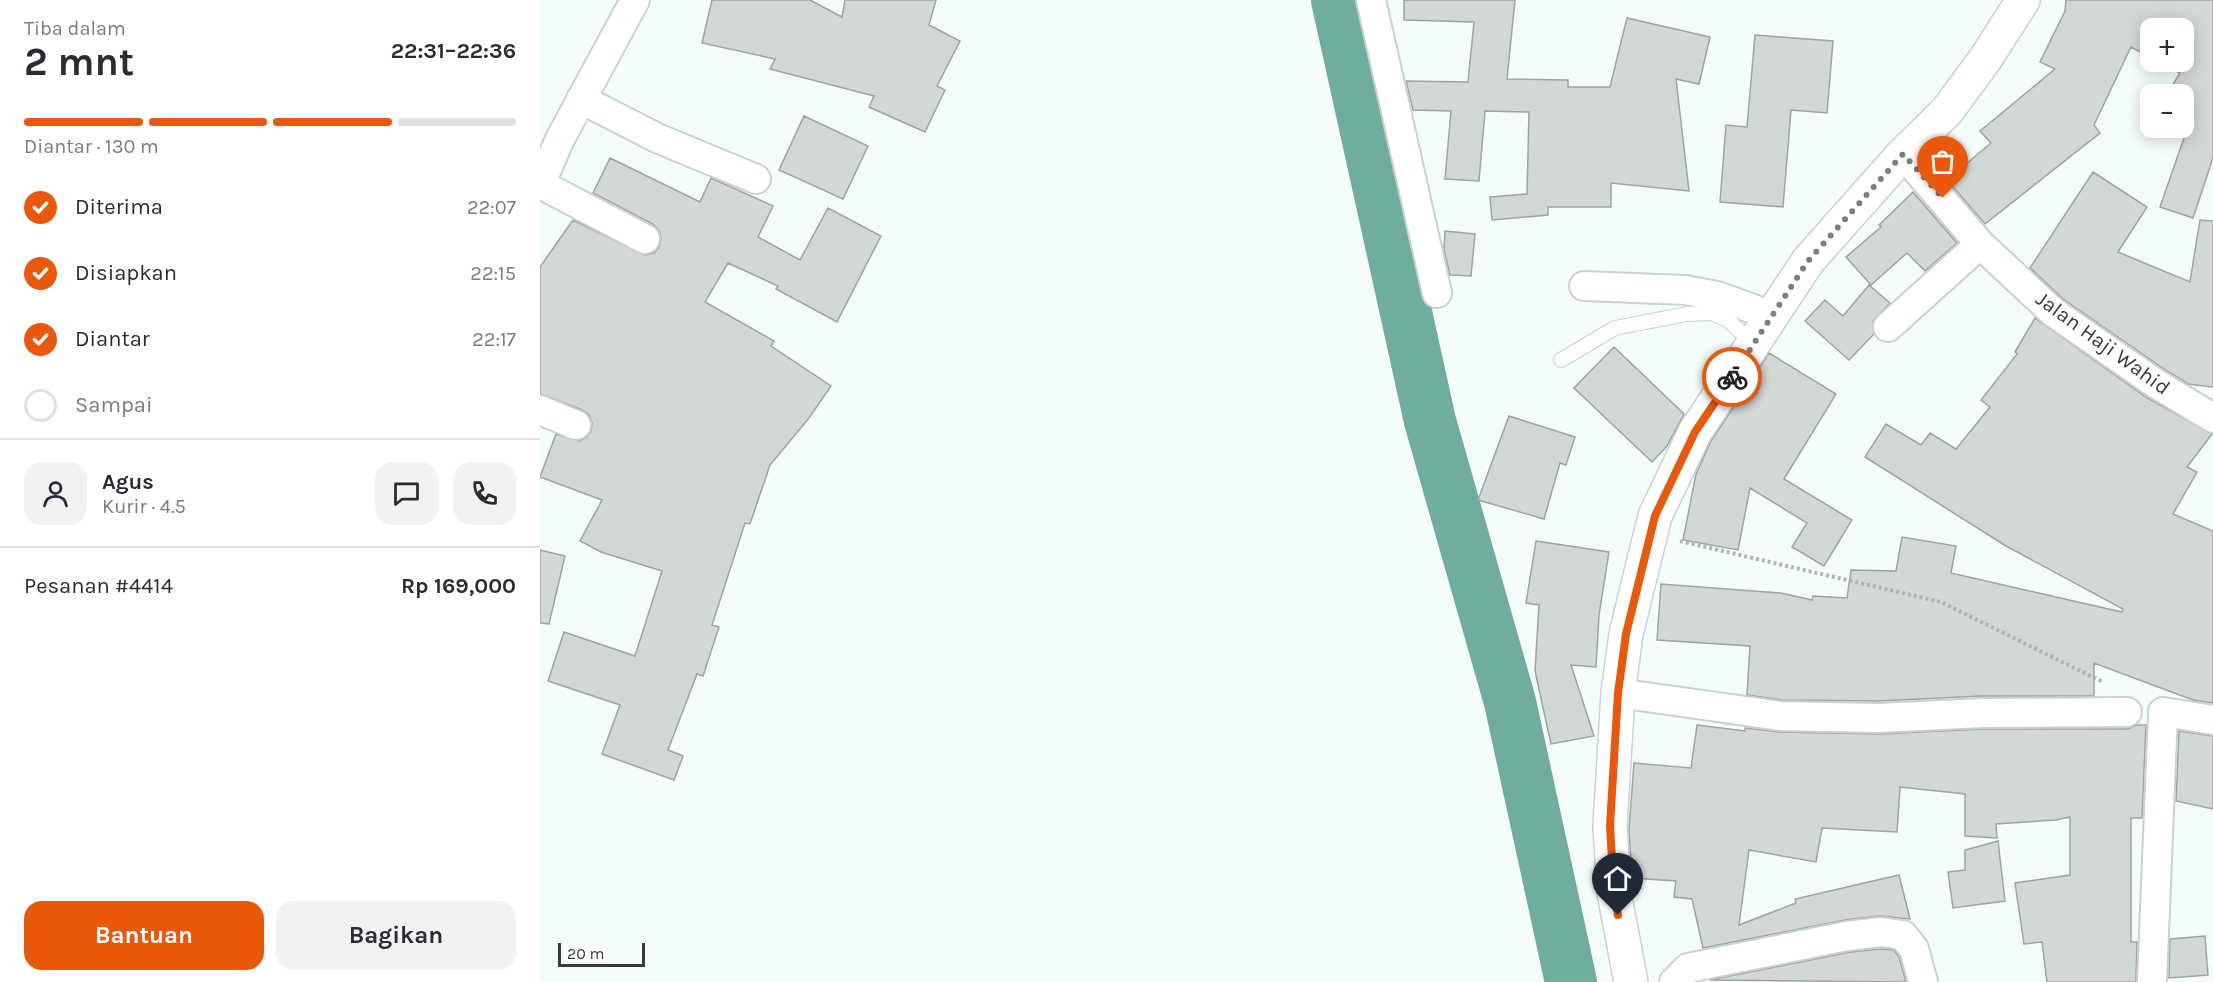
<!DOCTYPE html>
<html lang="id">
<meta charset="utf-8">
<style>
:root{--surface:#fff;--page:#f2f2f3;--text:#2b2b33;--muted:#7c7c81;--line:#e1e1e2;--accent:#ea580c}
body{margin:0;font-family:Karla,sans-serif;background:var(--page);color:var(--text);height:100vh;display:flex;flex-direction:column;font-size:22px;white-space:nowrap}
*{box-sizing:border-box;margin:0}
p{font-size:20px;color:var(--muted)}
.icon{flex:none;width:33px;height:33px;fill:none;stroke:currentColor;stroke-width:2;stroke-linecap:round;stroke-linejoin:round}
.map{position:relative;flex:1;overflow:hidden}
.drawer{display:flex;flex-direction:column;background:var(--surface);width:540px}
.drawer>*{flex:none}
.fabs{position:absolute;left:1600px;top:18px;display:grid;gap:12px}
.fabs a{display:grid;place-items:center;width:54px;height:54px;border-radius:12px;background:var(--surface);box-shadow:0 3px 15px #0003;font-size:30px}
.scale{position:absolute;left:18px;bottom:15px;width:87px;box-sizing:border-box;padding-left:6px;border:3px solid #383b3a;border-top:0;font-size:16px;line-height:21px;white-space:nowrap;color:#383b3a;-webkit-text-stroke:4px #fff;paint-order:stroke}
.pin{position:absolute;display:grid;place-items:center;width:51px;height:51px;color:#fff;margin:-62px -26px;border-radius:50% 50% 50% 0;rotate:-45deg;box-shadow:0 0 6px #0007}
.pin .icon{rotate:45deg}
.courier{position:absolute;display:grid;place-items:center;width:60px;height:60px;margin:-30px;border:4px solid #ea580c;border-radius:50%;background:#fff;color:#222;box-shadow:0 2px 8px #0007}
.head em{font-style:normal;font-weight:700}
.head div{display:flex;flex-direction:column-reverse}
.head{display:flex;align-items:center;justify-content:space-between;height:102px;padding:0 24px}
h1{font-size:39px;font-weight:700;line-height:45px}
.bar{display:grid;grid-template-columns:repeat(4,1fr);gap:9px 6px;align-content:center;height:72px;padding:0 24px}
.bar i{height:8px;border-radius:4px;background:var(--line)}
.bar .current{background:var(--accent)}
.bar p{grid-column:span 4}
.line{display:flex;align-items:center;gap:15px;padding:0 24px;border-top:2px solid var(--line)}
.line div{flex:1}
.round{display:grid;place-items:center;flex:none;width:63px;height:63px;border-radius:18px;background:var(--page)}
ol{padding:0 24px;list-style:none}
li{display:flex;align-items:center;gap:18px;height:66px}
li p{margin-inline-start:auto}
li .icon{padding:6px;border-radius:50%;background:var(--accent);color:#fff;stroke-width:4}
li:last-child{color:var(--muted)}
li i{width:33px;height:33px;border:3px solid var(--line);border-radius:50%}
.cta{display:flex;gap:12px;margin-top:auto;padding:12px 24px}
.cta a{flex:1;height:69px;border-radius:18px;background:var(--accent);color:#fff;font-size:24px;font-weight:700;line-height:69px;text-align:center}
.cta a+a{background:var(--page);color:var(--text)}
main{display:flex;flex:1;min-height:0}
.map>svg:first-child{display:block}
</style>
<main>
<section class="drawer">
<div class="head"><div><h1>2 mnt</h1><p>Tiba dalam</p></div><em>22:31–22:36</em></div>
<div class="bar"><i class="current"></i><i class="current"></i><i class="current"></i><i></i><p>Diantar · 130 m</p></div>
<ol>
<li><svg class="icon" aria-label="check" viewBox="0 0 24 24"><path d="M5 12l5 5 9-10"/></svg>Diterima<p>22:07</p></li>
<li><svg class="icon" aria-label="check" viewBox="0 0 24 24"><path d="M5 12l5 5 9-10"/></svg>Disiapkan<p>22:15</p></li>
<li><svg class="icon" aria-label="check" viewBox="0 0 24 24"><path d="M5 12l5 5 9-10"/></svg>Diantar<p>22:17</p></li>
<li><i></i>Sampai</li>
</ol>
<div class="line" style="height:108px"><a class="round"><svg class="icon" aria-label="person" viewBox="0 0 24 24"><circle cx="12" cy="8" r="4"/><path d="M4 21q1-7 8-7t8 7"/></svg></a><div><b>Agus</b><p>Kurir · 4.5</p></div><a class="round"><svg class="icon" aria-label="chat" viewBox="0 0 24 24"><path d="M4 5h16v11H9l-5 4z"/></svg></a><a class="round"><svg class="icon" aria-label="phone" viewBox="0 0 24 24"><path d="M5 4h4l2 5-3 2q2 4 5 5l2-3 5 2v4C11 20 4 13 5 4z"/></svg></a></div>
<div class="line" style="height:78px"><div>Pesanan #4414</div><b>Rp 169,000</b></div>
<div class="cta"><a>Bantuan</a><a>Bagikan</a></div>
</section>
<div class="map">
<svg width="1673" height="982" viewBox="0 0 1673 982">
<rect width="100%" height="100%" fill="#f5fdfb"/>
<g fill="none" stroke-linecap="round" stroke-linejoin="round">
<!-- river -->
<path stroke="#71ad9e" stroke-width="52" d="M797,0L890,421L970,702L1031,982"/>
</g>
<!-- building -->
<path fill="#d1d8d6" stroke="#9da4a2" stroke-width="1.5" d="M172,0H270L302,17L305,0H396L389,25L420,41L397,86L405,90L385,132L329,107L334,96L230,69L235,59L162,43Z
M864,0H975L967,79L1028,80V87H1070L1087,18L1170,37L1159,84L1136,79L1149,191L1071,183V207H1008V215L952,220L950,197L987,194L989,112L945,111L939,181L905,179L911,111L873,110L866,81L928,82L934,22L864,20Z
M1526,0H1673V158L1653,218L1620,207L1644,138V94H1627L1640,73L1618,62H1644V28H1611V58L1591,47L1554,125L1560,133L1445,224L1407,180L1451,143L1440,131L1515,69L1500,62L1525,11Z
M1215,35L1293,41L1287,113L1251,110L1243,207L1180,202L1186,125L1207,127Z
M264,116L328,146L303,199L239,170Z
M70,158L160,202L171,178L233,206L218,237L260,260L288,208L341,236L297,322L236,289L238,286L188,263L165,302L234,341L231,346L291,386L269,418L230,465L210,524L205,523L172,625L179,627L163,676L157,674L128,750L143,756L134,780L62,754L80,705L8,681L24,632L95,656L122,571L61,552L40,541L62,500L0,477L16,434L39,441L46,438L51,431L52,423L49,415L42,410L0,394V267L33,220L105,255L114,253L119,247L121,239L119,231L113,224L53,193Z
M1553,172L1607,207L1578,252L1650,282L1660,220L1673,221V387L1648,384L1624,369L1523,299L1490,268Z
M1373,192L1417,243L1385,271L1367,253L1331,285L1306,257L1341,227L1339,225Z
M905,231L935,234L931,276L910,275L904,249Z
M1329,285L1350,303L1333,321L1334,334L1309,360L1265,321L1285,300L1303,316Z
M1495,318L1606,397L1672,434L1647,467L1657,472L1633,514L1673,531V703L1653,700L1554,663V696H1442L1339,701L1241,700L1207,695L1210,646L1117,640L1121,584L1241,593L1272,600L1273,596L1307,598L1311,570L1356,571L1362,537L1416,546L1411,573L1582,612L1583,609L1466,546L1325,457L1346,424L1381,445L1390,433L1416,449L1450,407L1441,400L1477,354L1475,352Z
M1074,347L1144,414L1127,446L1112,462L1034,388Z
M1229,353L1296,394L1244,479L1312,520L1284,566L1252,547L1267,523L1210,488L1198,550L1143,540L1156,474L1171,441Z
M969,416L1035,437L1026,465L1020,463L1004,519L938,500Z
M996,541L1069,552L1059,615L1056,667L1031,665L1054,736L1011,744L995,671L999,605L986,603Z
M0,550L25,556L9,624L0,623Z
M1157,725L1205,731V728L1240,732L1339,734L1442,729H1587L1597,725H1606L1602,818H1591V942H1597L1596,982H1507L1502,942L1484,944L1475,883L1530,875V817L1516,820L1456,824L1457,838L1425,836V794L1360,787L1357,832L1282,828L1276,862L1209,850L1199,925L1256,903L1255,899L1359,875L1370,919L1339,916L1305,920L1163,948L1152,899L1134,897L1136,881L1092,878L1089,829L1094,763L1151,768Z
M1639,731L1673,736V809L1636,801Z
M1458,841L1465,901L1413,908L1408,872L1425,870V850Z
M1665,936L1668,975L1629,978L1630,939Z
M1341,949L1354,950L1359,957L1366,982L1170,980L1310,952Z"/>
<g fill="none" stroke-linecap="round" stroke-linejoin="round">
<!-- lane casing -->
<g stroke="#cad2d0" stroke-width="16">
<path id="lane" d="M1021,360L1075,328L1147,314L1172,313L1188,320L1212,343"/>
</g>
<!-- street casing -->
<g stroke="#cad2d0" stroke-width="32">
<path id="street" d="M831,0L897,293
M41,99L117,138L216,179
M1363,154L1440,244L1513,312L1615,383L1673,418
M0,184L105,239
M0,185L20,139L95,0
M1044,286L1145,290L1177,296L1230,315
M1348,327L1440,244
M0,410L36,425
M1078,693L1240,716L1339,718L1442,713L1587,712
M1134,982L1148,968L1307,936L1341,932L1363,935L1374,949L1383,982
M1612,982L1623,712L1673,720"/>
</g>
<!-- secondary casing -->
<g stroke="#cad2d0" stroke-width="36">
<path id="secondary" d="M1091,982L1074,893L1070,826L1078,693L1086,634L1115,516L1155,432L1268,261L1363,154L1407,111L1446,58L1483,0"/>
</g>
<!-- path -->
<path stroke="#afb5b3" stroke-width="4" stroke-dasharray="3 3" stroke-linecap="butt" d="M1140,541L1401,602L1563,682"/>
<!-- lane -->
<use href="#lane" stroke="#fff" stroke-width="14"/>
<!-- street -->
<use href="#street" stroke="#fff" stroke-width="28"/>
<!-- secondary -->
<use href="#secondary" stroke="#fff" stroke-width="33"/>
</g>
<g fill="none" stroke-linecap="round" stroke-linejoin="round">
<!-- done -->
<path stroke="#7a7f7e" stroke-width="6" stroke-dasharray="0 10.8" d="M1192,377L1268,261L1363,154L1403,198"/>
<!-- route -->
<path stroke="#ea580c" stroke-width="8" d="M1078,915L1074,893L1070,826L1078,693L1086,634L1115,516L1155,432L1192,377"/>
</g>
<g text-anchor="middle" stroke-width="5" stroke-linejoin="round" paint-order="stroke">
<!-- street labels -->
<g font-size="21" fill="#383b3a" stroke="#fff">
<text transform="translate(1563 343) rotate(36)" y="7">Jalan Haji Wahid</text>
</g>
</g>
</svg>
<div class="fabs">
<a>+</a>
<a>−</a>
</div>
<div class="scale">20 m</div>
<div class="pin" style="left:1403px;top:198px;background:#ea580c"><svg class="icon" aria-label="bag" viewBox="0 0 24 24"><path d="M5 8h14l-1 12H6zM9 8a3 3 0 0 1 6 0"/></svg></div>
<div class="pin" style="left:1078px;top:915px;background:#1f2937"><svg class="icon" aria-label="home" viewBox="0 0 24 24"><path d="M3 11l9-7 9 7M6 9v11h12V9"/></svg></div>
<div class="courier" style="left:1192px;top:377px"><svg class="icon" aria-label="bike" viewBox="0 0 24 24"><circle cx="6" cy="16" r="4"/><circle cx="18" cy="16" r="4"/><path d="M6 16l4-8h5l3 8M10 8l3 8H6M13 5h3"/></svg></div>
</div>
</main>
